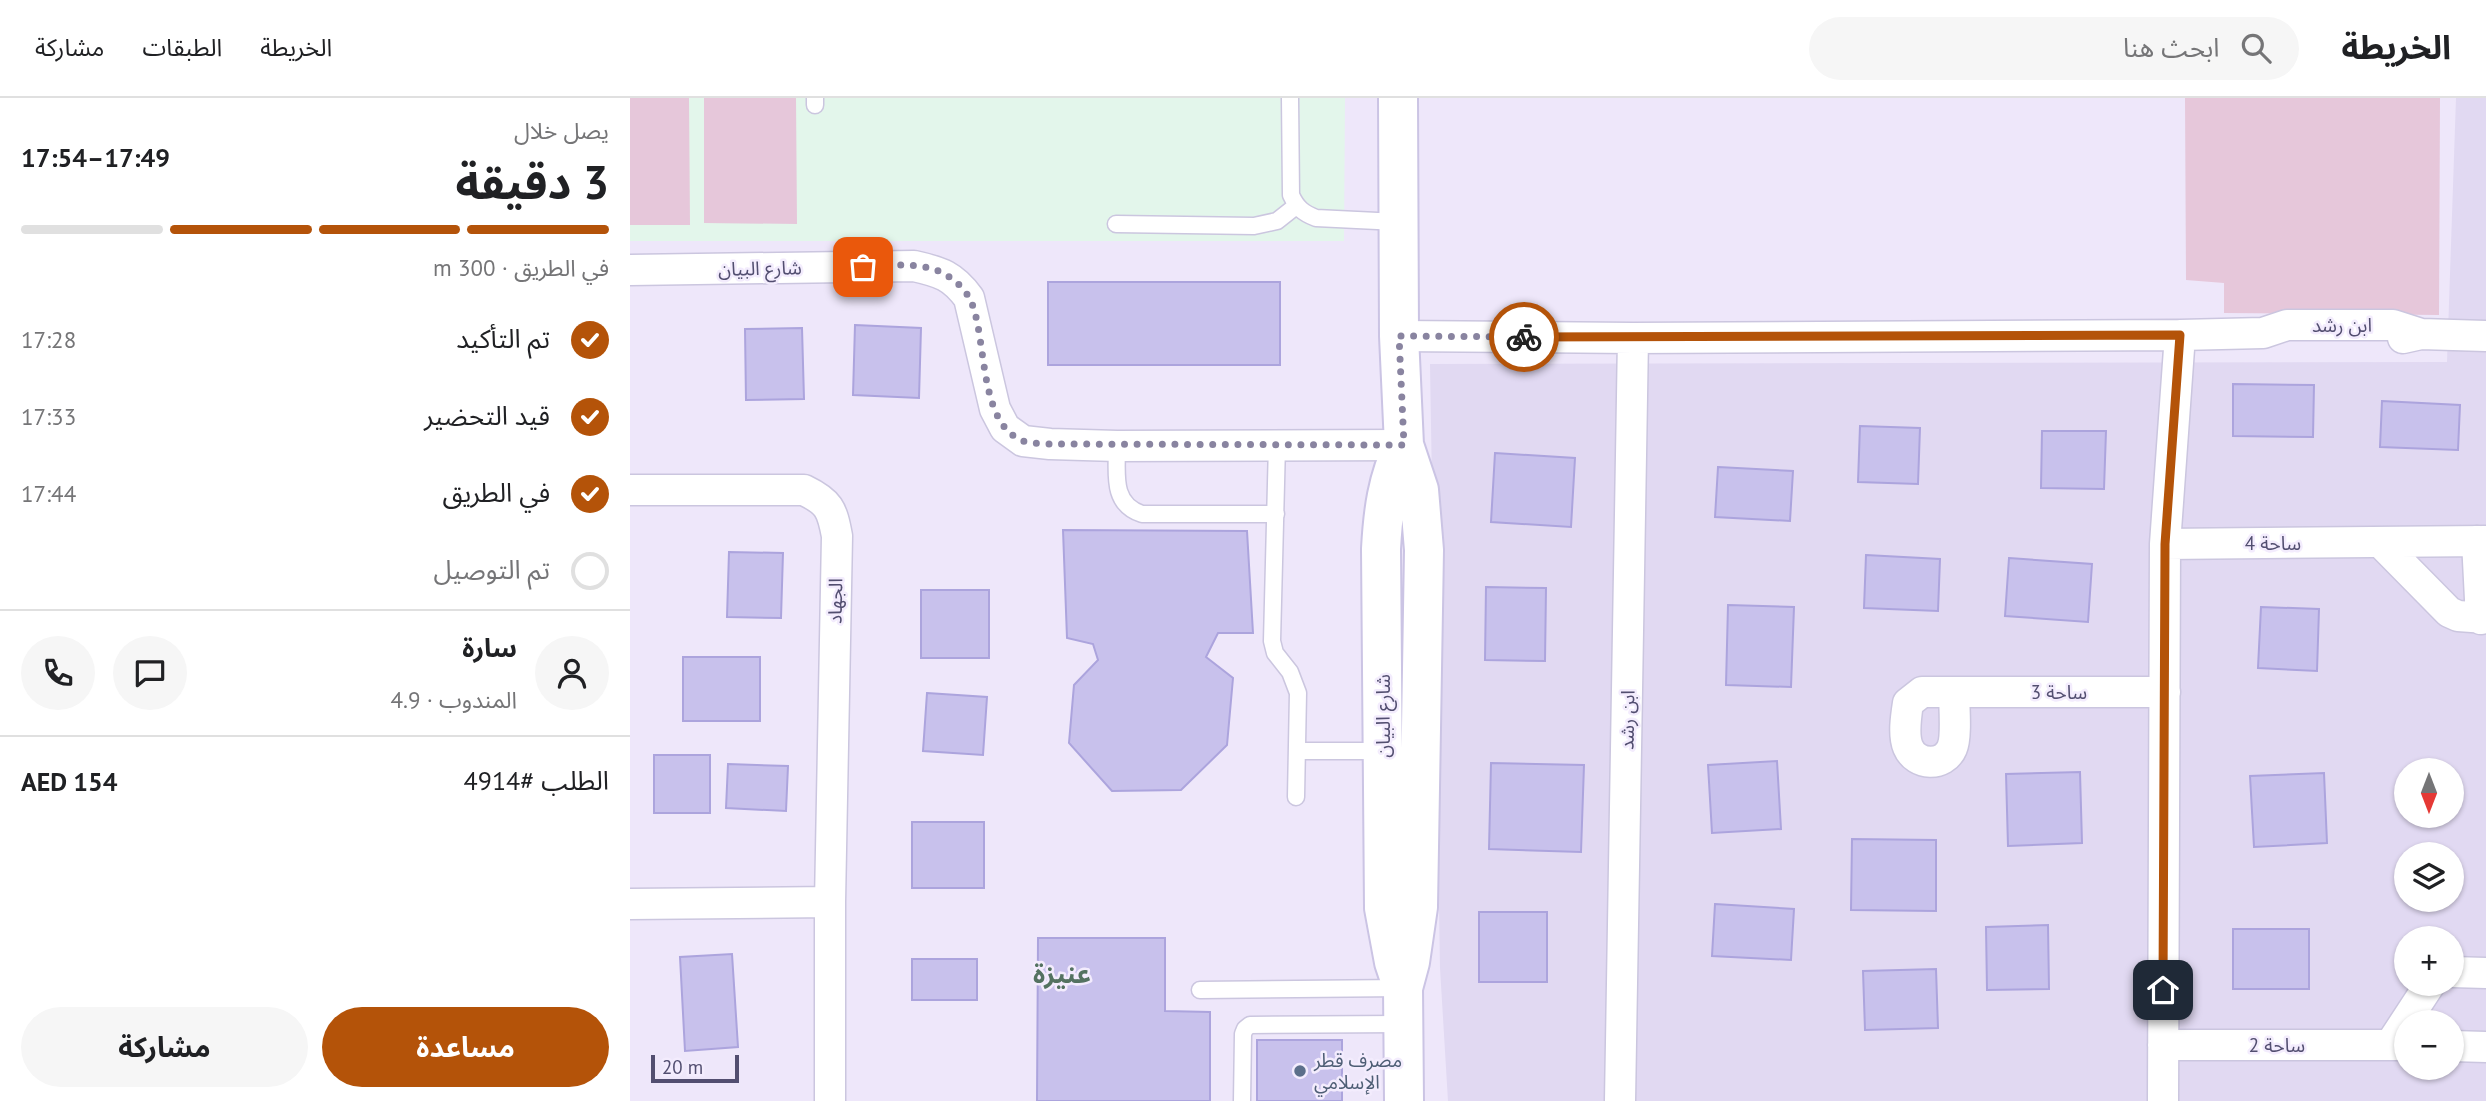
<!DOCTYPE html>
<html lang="ar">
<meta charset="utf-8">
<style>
:root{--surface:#fff;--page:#f6f6f6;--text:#202124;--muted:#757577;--line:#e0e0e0;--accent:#b45309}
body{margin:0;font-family:"PT Sans","Noto Sans Arabic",sans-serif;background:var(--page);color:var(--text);direction:rtl;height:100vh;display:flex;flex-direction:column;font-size:26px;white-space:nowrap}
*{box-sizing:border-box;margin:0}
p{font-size:23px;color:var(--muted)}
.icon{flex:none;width:38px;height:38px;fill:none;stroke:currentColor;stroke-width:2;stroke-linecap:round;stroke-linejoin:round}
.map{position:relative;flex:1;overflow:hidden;direction:ltr}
.details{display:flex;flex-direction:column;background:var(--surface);width:630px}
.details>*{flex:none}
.needle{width:46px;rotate:180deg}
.buttons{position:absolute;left:1764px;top:660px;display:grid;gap:14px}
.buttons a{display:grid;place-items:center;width:70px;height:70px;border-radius:50%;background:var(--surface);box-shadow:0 2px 5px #0004;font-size:35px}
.scale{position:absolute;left:21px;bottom:18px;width:88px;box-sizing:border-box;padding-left:7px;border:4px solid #524e70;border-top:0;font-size:19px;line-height:24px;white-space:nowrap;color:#524e70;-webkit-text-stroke:5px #f3ecfd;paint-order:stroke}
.pin{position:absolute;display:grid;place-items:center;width:60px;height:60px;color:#fff;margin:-30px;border-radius:14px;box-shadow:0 4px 10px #0006}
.courier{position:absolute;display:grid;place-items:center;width:70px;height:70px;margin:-35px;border:5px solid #b45309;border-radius:50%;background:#fff;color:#222;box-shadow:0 2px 9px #0007}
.summary em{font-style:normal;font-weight:700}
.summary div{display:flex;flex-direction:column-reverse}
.summary{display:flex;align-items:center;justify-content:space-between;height:119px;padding:0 21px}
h1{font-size:46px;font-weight:700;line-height:52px}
.bar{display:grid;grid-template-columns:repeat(4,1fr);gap:10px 7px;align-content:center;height:84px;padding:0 21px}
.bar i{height:9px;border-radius:5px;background:var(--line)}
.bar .current{background:var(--accent)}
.bar p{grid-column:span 4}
.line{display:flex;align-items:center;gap:18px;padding:0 21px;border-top:2px solid var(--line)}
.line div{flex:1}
.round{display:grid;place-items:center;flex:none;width:74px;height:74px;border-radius:37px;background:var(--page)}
ol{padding:0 21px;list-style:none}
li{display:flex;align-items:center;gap:21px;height:77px}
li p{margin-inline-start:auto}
li .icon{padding:7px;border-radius:50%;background:var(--accent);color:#fff;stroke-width:4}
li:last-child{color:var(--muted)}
li i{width:38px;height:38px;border:4px solid var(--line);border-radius:50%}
.cta{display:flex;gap:14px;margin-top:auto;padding:14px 21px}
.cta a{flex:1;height:80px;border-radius:42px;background:var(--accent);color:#fff;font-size:28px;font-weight:700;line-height:80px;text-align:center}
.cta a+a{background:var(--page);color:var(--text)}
header{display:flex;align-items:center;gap:42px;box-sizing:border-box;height:98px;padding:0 35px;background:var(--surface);border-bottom:2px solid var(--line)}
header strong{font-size:33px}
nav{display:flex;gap:38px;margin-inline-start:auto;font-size:24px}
.search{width:490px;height:63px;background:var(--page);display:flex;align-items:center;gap:18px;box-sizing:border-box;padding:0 24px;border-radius:38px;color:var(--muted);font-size:26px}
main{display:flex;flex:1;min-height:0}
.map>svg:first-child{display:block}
</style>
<header>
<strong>الخريطة</strong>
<div class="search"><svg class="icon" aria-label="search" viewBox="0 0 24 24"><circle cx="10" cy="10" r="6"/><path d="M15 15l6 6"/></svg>ابحث هنا</div>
<nav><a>الخريطة</a><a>الطبقات</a><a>مشاركة</a></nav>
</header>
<main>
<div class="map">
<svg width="1856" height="1003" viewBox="0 0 1856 1003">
<rect width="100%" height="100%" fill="#eee7fa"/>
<!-- residential -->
<path fill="#e1d9f2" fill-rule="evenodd" d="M1826,0H1856V1003H818L810,870L800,266L1817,264ZM1776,672H1822V718H1776ZM1776,756H1822V802H1776ZM1776,840H1822V886H1776ZM1776,924H1822V970H1776Z"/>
<!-- education -->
<path fill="#e3f6eb" d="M0,0H715L714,143H0Z"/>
<!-- green -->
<path fill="#e6c7da" d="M0,0H59L60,127H0Z
M74,0H166L167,126L74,125Z
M1555,0H1810L1809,217L1594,215V185L1556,182Z"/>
<!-- building -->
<path fill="#c8c1ec" stroke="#aca4dd" stroke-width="2" d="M418,184H650V267H418Z
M225,227L291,230L289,300L223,297Z
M172,230L174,301L116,302L115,231Z
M1603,286L1684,287L1683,339L1603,338Z
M1752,303L1830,307L1828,352L1750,349Z
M1230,328L1290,330L1288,386L1228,384Z
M1412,333H1476L1474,391L1411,390Z
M865,355L945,360L941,429L861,424Z
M1088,369L1163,373L1160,423L1085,419Z
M433,432L617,433L623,535H588L576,559L603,580L597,647L551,692L482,693L439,645L444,587L468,562L463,546L437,540Z
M99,454L153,455L151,520L97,519Z
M1236,457L1310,461L1308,513L1234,510Z
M1379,460L1462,466L1458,524L1375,518Z
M856,489L916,490L915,563L855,562Z
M291,492H359V560H291Z
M1098,507L1164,509L1161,589L1096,587Z
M1631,509L1689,511L1687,573L1628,570Z
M53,559H130V623H53Z
M297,595L357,599L353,657L293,653Z
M24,657H80V715H24Z
M1147,663L1151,731L1082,735L1078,667Z
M861,665L954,667L951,754L859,751Z
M98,666L158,668L156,713L96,710Z
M1450,674L1452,745L1378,748L1376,676Z
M1694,675L1697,745L1624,749L1620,678Z
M282,724H354V790H282Z
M1222,741L1306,742V813L1221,812Z
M1085,806L1164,811L1161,862L1082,858Z
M849,814H917V884H849Z
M1418,827L1419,891L1357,892L1356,829Z
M1603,831H1679V891H1603Z
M408,840H535V913L580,914V1003H407Z
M102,856L108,949L55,953L50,859Z
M282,861H347V902H282Z
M1306,871L1308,930L1235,932L1233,873Z
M627,942H712V1003H627Z"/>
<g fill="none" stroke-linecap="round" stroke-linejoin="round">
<!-- lane casing -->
<g stroke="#cbc6df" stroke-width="19">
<path id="lane" d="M185,0V7
M660,0L661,97C667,110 673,115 686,120L768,124
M486,126L624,128L647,123L666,108
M647,346L642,543L645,555L660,574L668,595L666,699
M487,348C487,375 481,406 512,416H646
M667,653H753
M570,892L773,890
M612,1003L613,936L615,931L620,927L773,926"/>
</g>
<!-- street casing -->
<g stroke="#cbc6df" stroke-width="33">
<path id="street" d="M0,172L284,168C311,174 323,178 339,200L365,311L375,330L393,343L420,346L487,348L774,347
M769,238L1003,240L1550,237L1633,235L1657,227H1763L1791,236
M1773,240L1791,236L1856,238
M0,392H174C199,404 202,411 207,438L200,804V1003
M1847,443L1851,521
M1751,445L1819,514L1828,518L1856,520
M1535,446L1856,443
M1324,594C1324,607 1327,639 1322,650C1314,669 1286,668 1278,649C1273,637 1276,618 1278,605L1292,594H1535
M0,806L200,804
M1822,874L1856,875
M1533,947H1776
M1760,947L1800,886
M1822,948L1856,949
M990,1003L1003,240
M1533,1003L1535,446L1550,237"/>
</g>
<!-- secondary casing -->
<g stroke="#cbc4e4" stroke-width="42">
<path id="secondary" d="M768,0L769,238L774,347L789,392L794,452L788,809L780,864L773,890L774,1003
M772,888L764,864L754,810L751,451C753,414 757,381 774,347"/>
</g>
<!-- lane -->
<use href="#lane" stroke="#fff" stroke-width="16"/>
<!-- street -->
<use href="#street" stroke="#fff" stroke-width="30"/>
<!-- secondary -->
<use href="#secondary" stroke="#fff" stroke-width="38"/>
</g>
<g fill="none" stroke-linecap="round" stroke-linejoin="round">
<!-- done -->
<path stroke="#8984a0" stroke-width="7" stroke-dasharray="0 12.6" d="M233,169C258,168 290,163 313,175C324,181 334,190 340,201C358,239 347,325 393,343C401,346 412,345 420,346L774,347L769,238L894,239"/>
<!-- route -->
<path stroke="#b45309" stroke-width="9" d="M894,239L1550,237L1535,446L1533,892"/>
</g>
<!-- markers -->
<circle fill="#5c6f8a" stroke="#f3ecfd" stroke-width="2.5" cx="670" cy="973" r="7"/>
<g text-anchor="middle" stroke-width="5" stroke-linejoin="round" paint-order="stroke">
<!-- street labels -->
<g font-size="19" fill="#524e70" stroke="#f3ecfd">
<text transform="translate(130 170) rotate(-1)" y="7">شارع البيان</text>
<text x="1712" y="234">ابن رشد</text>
<text x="1643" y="452">ساحة 4</text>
<text transform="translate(205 503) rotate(-89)" y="7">الجهاد</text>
<text x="1429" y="601">ساحة 3</text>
<text transform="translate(753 618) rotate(-90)" y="7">شارع البيان</text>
<text transform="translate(997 622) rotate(-89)" y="7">ابن رشد</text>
<text x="1647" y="954">ساحة 2</text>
</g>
<!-- service labels -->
<g font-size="19" fill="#4e5e75" stroke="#f3ecfd" text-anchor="start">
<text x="684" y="969">مصرف قطر<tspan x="684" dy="22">الإسلامي</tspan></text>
</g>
<!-- district labels -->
<g font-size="26" font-weight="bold" fill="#547261" stroke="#f3ecfd">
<text x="432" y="885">عنيزة</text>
</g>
</g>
</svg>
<div class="buttons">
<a><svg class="needle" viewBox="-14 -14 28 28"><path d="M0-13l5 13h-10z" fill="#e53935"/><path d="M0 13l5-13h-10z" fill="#757577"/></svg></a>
<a><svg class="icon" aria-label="layers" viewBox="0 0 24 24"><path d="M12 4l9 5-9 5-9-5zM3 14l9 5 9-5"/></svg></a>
<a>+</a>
<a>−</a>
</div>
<div class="scale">20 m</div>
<div class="pin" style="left:233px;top:169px;background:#ea580c"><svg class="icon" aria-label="bag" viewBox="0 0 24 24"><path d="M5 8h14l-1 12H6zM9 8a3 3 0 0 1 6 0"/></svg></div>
<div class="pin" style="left:1533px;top:892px;background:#1f2937"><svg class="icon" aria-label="home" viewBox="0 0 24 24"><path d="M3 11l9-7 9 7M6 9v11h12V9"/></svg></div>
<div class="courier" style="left:894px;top:239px"><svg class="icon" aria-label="bike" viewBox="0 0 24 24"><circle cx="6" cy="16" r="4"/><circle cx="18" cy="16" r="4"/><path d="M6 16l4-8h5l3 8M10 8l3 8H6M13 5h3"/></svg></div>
</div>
<section class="details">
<div class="summary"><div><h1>3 دقيقة</h1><p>يصل خلال</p></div><em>17:49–17:54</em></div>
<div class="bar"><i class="current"></i><i class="current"></i><i class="current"></i><i></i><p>في الطريق · 300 m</p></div>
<ol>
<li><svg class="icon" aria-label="check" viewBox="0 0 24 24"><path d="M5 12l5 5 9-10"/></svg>تم التأكيد<p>17:28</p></li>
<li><svg class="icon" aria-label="check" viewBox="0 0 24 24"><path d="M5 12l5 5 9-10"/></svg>قيد التحضير<p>17:33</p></li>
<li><svg class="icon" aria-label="check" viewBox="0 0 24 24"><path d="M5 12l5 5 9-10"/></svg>في الطريق<p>17:44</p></li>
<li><i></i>تم التوصيل</li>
</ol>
<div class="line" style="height:126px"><a class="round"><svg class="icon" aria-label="person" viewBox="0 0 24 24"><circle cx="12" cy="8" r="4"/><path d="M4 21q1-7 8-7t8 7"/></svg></a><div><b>سارة</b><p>المندوب · 4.9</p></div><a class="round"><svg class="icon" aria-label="chat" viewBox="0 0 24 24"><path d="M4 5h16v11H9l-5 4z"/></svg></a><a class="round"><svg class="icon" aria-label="phone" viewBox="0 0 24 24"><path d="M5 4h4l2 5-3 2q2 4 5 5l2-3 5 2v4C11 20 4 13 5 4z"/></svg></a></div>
<div class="line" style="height:91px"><div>الطلب #4914</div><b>AED 154</b></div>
<div class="cta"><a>مساعدة</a><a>مشاركة</a></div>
</section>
</main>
